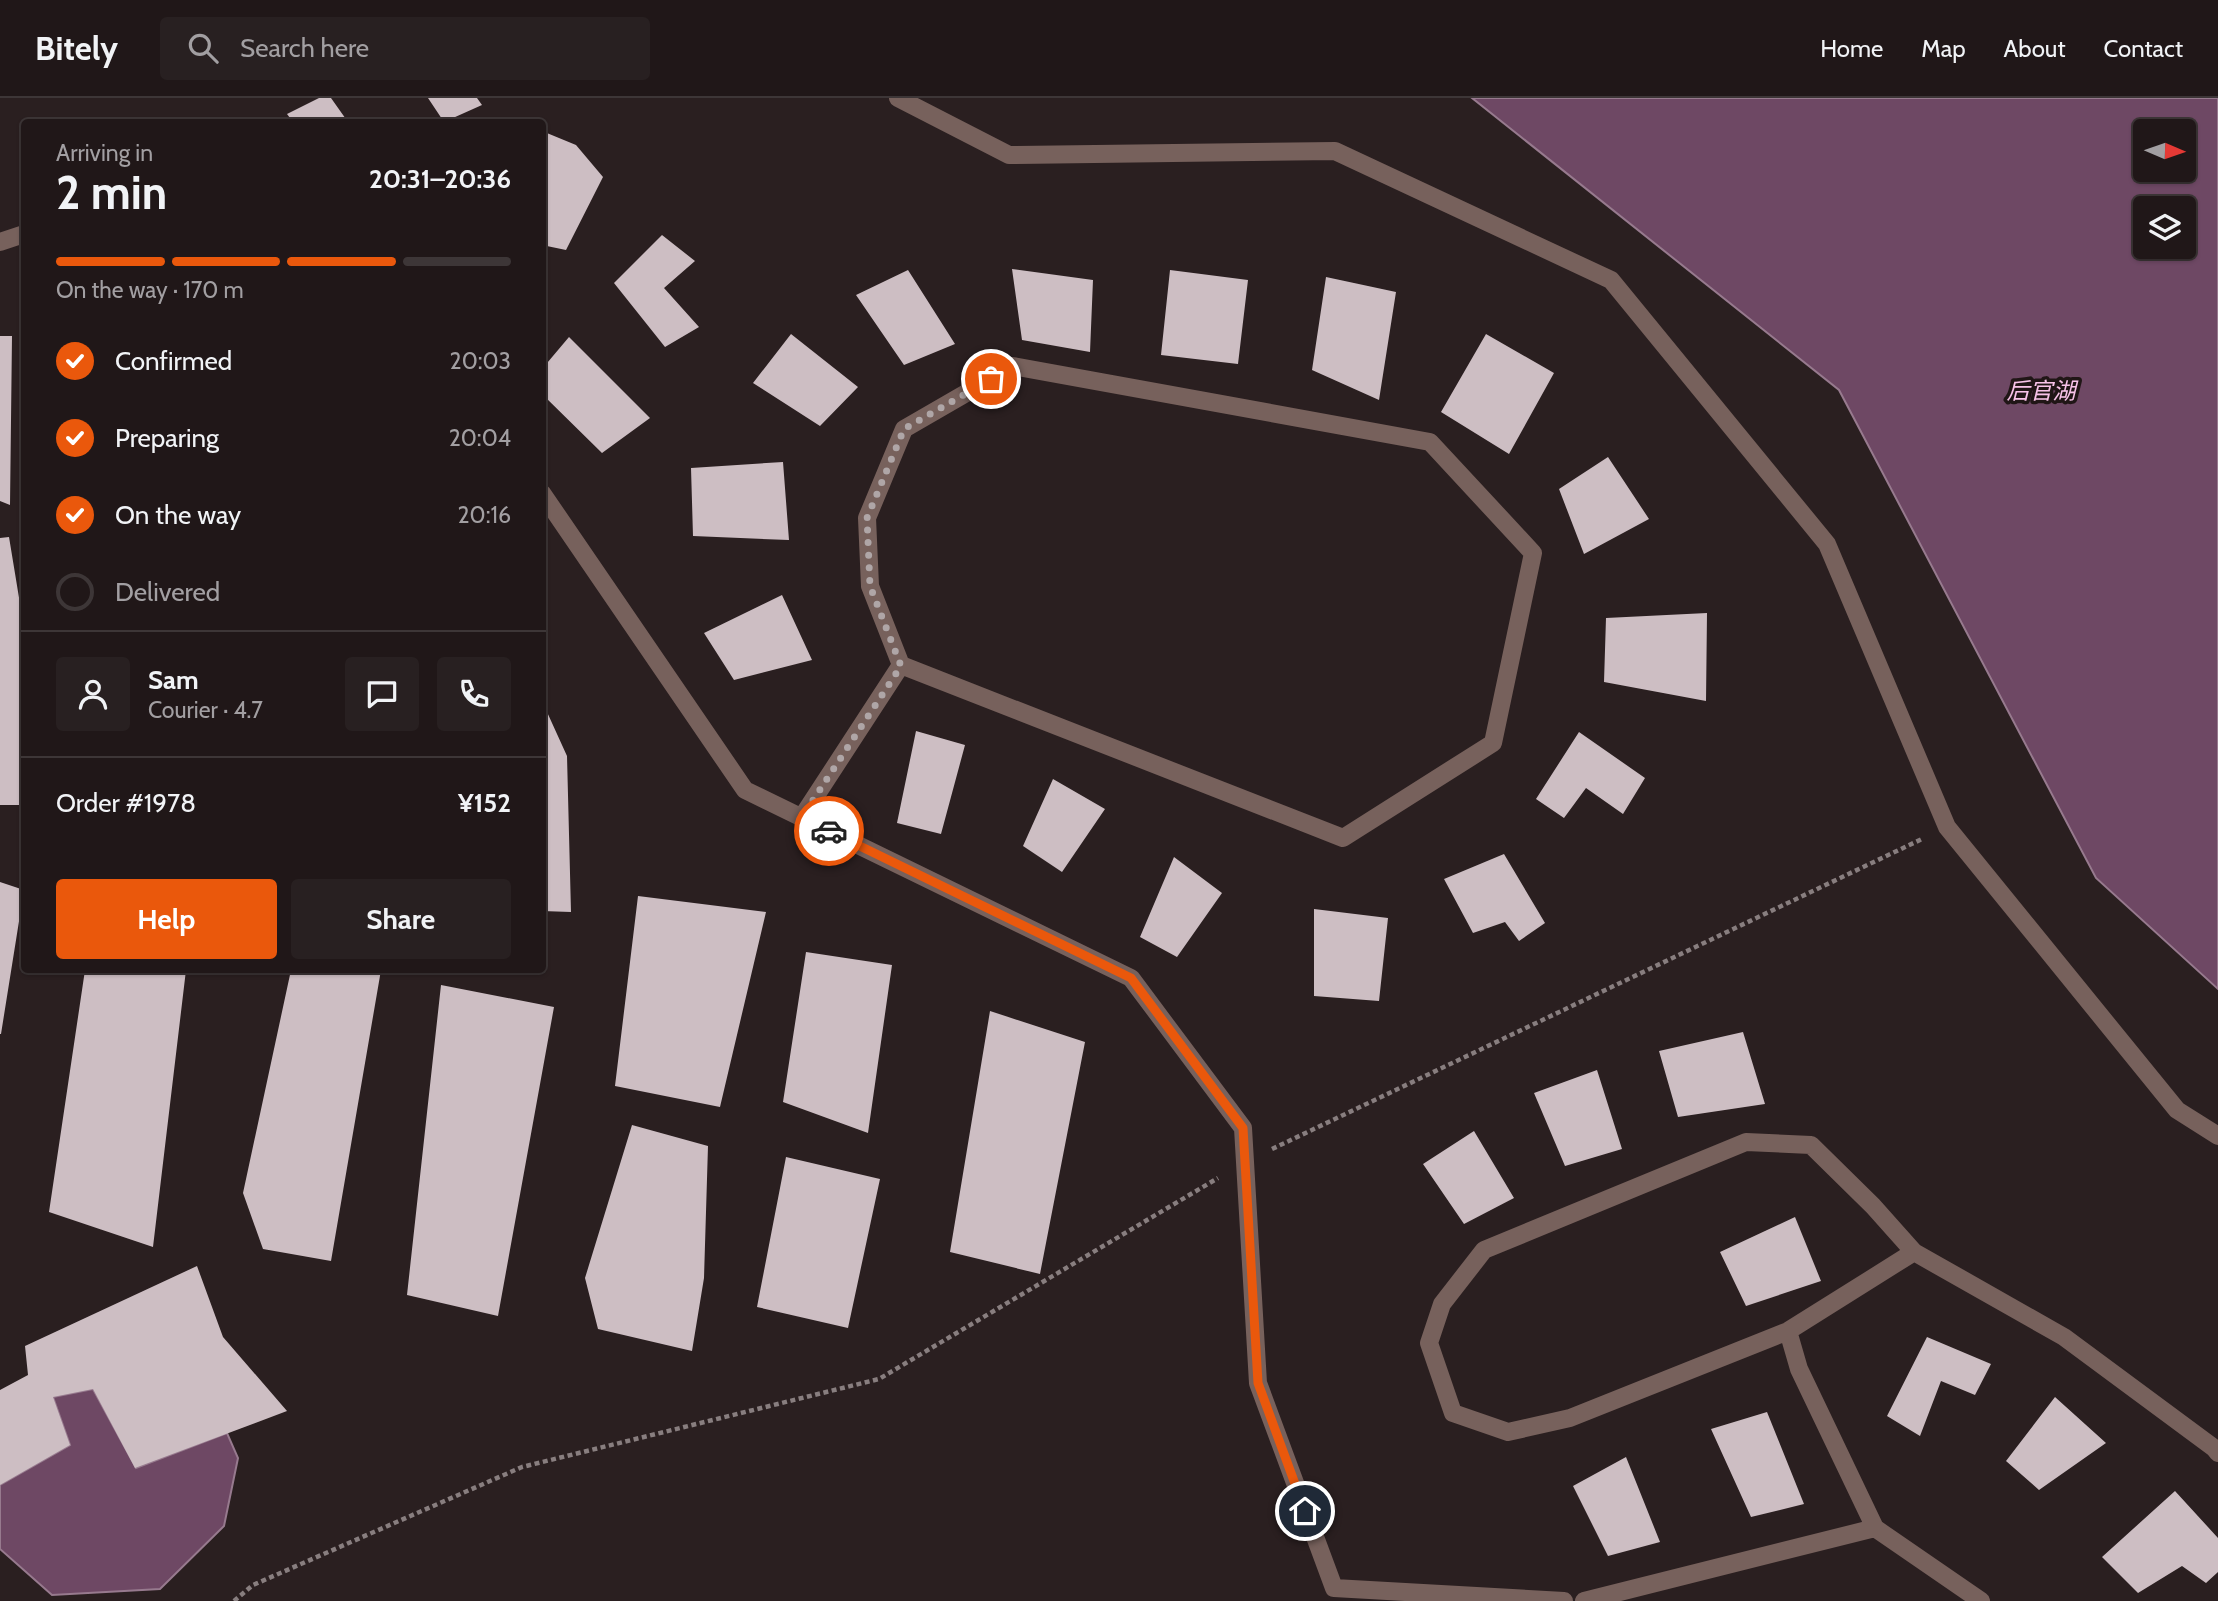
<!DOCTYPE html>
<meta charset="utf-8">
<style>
:root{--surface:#201718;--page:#282021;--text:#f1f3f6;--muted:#a29fa2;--line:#3d3637;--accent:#ea580c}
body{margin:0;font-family:Cabin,"Noto Sans SC",sans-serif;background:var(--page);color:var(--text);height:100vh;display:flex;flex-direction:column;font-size:26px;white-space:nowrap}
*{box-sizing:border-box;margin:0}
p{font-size:23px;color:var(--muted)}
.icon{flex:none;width:38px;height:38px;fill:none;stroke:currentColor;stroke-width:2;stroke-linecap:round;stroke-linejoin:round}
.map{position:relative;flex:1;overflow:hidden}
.sheet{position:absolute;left:21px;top:21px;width:525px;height:854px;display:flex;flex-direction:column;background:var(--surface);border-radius:7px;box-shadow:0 2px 5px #0004,0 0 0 2px var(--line)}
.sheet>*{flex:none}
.needle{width:46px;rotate:92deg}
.fabs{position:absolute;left:2133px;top:21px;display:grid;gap:14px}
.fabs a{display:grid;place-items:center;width:63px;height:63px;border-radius:7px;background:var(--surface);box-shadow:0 2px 5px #0004,0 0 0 2px var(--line);font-size:35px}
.pin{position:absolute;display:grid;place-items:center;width:60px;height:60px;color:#fff;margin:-30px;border:4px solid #fff;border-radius:50%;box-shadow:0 2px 7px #0007}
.courier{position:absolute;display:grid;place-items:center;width:70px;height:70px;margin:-35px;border:5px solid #ea580c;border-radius:50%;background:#fff;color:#222;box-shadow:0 2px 9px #0007}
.summary em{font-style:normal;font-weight:800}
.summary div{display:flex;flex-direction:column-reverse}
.summary{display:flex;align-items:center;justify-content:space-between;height:119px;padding:0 35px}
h1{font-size:46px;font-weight:800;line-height:52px}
.bar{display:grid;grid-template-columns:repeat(4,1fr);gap:10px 7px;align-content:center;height:84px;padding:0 35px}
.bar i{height:9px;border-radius:5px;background:var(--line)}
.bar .current{background:var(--accent)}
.bar p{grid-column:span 4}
.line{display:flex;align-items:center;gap:18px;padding:0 35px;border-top:2px solid var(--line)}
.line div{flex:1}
.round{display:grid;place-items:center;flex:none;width:74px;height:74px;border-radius:7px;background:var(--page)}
ol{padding:0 35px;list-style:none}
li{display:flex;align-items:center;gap:21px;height:77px}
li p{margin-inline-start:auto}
li .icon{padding:7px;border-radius:50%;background:var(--accent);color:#fff;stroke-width:4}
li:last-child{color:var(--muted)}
li i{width:38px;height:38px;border:4px solid var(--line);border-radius:50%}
.cta{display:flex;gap:14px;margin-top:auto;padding:14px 35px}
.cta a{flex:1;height:80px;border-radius:7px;background:var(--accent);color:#fff;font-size:28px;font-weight:800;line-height:80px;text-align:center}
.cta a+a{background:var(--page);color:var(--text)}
header{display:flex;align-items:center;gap:42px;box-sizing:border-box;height:98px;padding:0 35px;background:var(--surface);border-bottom:2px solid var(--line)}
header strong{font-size:33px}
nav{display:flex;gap:38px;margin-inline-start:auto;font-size:24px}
.search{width:490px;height:63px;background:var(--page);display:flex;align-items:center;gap:18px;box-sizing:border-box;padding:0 24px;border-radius:7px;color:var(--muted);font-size:26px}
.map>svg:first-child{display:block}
</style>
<header>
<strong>Bitely</strong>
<div class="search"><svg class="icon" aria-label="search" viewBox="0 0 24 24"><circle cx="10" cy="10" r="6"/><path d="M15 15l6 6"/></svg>Search here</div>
<nav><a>Home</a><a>Map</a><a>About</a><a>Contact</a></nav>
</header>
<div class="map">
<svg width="2218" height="1503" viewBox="0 0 2218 1503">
<rect width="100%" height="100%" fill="#2a1f20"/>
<!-- water -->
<path fill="#6e4864" stroke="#977a8e" stroke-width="2" fill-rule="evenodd" d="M1472,0H2218V891L2096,780L1839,292ZM2146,33H2184V72H2146ZM2146,110H2184V149H2146Z
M93,1291L136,1370L227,1335L238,1360L224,1428L160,1491L52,1497L0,1451V1387L70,1347L53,1299Z"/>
<!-- building -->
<path fill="#cdbec3" d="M319,0H331L348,24H293L287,16Z
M428,0H477L482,7L444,24Z
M542,33L576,47L603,79L566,152L542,147Z
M662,137L695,163L664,190L699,229L665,249L614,185Z
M1012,171L1093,182L1090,254L1022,242Z
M908,172L955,246L904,267L856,197Z
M1170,172L1248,182L1238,266L1161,257Z
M1326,179L1396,194L1379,302L1312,272Z
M791,236L858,289L820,328L753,285Z
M1486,236L1554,275L1509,356L1441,314Z
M0,238H12L10,407L0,403Z
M569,239L650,320L602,355L542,296V271Z
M1608,359L1649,421L1584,456L1559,391Z
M783,364L789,442L693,438L691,370Z
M9,439L24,530V707H0V440Z
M782,497L812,562L734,582L704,535Z
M1707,515L1706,603L1604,584L1606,520Z
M542,603L567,658L571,814L542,813Z
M916,633L965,647L941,736L897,725Z
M1579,634L1645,680L1623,716L1586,690L1564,720L1536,701Z
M1053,681L1105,711L1062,774L1023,748Z
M1504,756L1545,825L1519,843L1505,824L1473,835L1444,781Z
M1174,759L1222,795L1177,859L1140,839Z
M0,784L24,792L1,936H0Z
M638,798L766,814L720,1009L615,988Z
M1314,811L1388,820L1379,903L1314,898Z
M806,854L892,867L868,1035L783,1004Z
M85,872H186L153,1149L49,1114Z
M291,872H381L331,1163L263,1151L243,1095Z
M441,887L554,909L498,1218L407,1197Z
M990,913L1085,944L1040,1176L950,1154Z
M1743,934L1765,1006L1678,1019L1659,953Z
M1597,972L1622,1051L1565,1068L1534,995Z
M632,1027L708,1048L704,1180L692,1253L598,1231L585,1180Z
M1474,1033L1514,1100L1464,1126L1423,1066Z
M786,1059L880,1081L848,1230L757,1209Z
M1795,1119L1821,1183L1746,1208L1720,1154Z
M197,1168L223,1239L287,1313L135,1370L93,1291L53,1299L70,1347L0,1387V1292L28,1277L25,1248Z
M1927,1239L1991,1266L1975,1297L1941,1283L1920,1338L1887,1318Z
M2055,1299L2106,1345L2039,1392L2006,1363Z
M1767,1314L1804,1406L1751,1419L1711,1331Z
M1626,1359L1660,1444L1608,1458L1573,1388Z
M2175,1393L2218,1440V1474L2206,1485L2182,1468L2138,1495L2102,1459Z"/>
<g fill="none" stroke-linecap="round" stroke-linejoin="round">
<!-- path -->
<path stroke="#887e7f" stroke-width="4.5" stroke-dasharray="5 3.5" stroke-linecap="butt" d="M1272,1051L1924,740
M234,1503L253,1487L522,1369L879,1281L1218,1080"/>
<!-- street -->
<path stroke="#77615c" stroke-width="18" d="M898,0L1009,57L1335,53L1611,182L1827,446L1947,729L2177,1012L2218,1038
M0,144L24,136
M542,395L745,692L1131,880L1243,1030L1258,1285L1334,1490L1564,1503
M802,719L901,567L870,488L867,420L904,331L1013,268L1430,344L1533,455L1493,645L1343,740L901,567
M1914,1154L1788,1233L1570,1320L1508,1334L1453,1315L1429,1245L1442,1206L1484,1152L1746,1044L1811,1047L1873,1108L1914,1154L2064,1239L2214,1350L2218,1355
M1788,1233L1799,1271L1875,1430
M1584,1503L1875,1430L1981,1503"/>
</g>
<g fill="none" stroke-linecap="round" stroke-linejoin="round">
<!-- done -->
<path stroke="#afa6a7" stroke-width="7" stroke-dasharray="0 12.6" d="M829,733L802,719L901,568L870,488L867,420L904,331L991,281"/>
<!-- route -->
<path stroke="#ea580c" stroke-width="9" d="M829,733L1131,880L1243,1030L1258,1285L1305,1413"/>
</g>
<g text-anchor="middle" stroke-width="7" stroke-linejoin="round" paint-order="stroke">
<!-- water labels -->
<g font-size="23" font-style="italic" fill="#f8c3e9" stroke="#201616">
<text x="2041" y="301">后官湖</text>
</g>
</g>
</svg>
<div class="fabs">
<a><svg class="needle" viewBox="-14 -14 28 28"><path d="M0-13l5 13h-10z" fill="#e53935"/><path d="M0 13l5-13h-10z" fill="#a29fa2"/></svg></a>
<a><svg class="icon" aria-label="layers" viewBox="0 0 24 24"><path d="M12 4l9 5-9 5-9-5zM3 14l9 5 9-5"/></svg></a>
</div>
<div class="pin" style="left:991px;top:281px;background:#ea580c"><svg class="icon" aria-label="bag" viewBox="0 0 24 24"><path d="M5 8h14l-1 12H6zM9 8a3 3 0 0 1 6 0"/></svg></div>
<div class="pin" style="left:1305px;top:1413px;background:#1f2937"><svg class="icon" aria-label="home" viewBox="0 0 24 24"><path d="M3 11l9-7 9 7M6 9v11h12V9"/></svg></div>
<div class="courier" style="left:829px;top:733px"><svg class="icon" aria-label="car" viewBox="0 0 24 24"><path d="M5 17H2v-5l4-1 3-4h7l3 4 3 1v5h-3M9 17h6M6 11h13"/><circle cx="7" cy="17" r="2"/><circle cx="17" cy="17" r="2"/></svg></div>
<section class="sheet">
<div class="summary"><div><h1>2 min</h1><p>Arriving in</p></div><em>20:31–20:36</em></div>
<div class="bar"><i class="current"></i><i class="current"></i><i class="current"></i><i></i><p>On the way · 170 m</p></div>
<ol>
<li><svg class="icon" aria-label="check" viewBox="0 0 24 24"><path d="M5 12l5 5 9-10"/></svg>Confirmed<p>20:03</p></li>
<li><svg class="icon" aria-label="check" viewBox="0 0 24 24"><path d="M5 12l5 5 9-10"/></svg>Preparing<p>20:04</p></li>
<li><svg class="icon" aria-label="check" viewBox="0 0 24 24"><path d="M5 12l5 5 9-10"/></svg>On the way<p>20:16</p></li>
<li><i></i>Delivered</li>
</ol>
<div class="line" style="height:126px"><a class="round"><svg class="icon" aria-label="person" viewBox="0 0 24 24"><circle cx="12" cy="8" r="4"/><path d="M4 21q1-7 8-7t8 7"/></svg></a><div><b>Sam</b><p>Courier · 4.7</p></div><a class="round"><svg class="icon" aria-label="chat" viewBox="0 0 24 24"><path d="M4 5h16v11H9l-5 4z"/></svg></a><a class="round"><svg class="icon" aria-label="phone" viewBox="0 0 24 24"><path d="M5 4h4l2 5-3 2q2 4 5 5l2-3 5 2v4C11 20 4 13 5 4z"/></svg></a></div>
<div class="line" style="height:91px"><div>Order #1978</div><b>¥152</b></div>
<div class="cta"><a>Help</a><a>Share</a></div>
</section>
</div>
